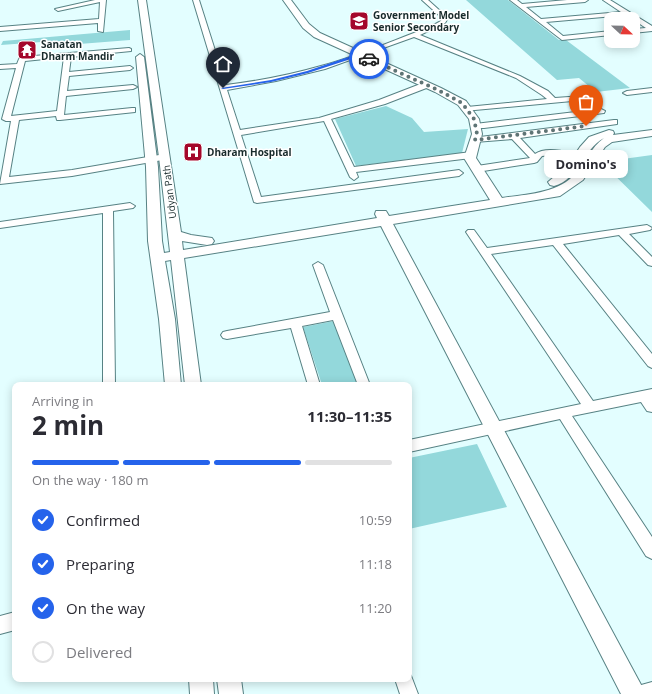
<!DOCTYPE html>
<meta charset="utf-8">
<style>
:root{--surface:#fff;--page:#f7f7f7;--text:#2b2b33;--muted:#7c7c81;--line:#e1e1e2;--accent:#2563eb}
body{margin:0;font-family:"Open Sans",sans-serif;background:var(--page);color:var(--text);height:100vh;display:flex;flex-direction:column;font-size:15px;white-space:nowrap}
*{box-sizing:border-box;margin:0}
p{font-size:13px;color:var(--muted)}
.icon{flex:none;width:22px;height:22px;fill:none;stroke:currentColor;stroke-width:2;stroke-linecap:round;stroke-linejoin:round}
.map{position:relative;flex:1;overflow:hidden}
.details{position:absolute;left:12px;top:382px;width:400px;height:300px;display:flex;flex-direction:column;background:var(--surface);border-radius:8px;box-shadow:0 2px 10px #0003}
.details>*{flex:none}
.needle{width:26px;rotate:112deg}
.tools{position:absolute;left:604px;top:12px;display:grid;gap:8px}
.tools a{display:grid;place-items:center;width:36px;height:36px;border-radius:8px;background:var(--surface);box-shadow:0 2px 10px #0003;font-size:20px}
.pin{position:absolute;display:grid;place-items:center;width:34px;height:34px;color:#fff;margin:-41px -17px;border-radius:50% 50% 50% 0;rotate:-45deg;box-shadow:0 0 4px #0007}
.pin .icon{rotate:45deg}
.courier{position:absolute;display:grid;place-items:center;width:40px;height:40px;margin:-20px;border:3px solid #2563eb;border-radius:50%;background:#fff;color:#222;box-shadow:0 1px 5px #0007}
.bubble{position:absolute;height:28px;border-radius:8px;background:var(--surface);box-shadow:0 2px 10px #0003;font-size:13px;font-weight:700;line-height:28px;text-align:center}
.summary em{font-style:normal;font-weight:700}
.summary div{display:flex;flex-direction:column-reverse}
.summary{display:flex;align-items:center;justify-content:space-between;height:68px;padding:0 20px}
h1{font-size:26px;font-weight:700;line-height:30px}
.bar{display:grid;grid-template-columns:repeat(4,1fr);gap:6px 4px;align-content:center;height:48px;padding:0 20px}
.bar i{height:5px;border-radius:3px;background:var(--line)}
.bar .active{background:var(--accent)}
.bar p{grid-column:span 4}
ol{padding:0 20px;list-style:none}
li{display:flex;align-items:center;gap:12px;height:44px}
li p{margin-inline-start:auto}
li .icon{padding:4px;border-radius:50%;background:var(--accent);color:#fff;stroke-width:4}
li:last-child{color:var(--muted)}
li i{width:22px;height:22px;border:2px solid var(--line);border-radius:50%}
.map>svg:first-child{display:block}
</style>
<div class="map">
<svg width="652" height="694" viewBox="0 0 652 694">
<rect width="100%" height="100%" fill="#e3feff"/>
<!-- green -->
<path fill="#93d8db" d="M466,0H508L559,40H566L630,88L596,92L579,78L557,80Z
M130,30V40L54,46L55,41L1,45L3,41Z
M386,106L412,118L424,132L468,129L462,153L356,166L335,119Z
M652,155V212L601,162Z
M334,321L358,385H322L303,327Z
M477,444L507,507L409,529V458Z"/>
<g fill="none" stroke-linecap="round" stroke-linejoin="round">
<!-- street casing -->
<g stroke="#578284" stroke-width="2">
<path id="street" d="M95,0H106L103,32L98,31V23L0,31V27L99,19L100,2L58,11L55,9Z
M193,0H199L226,85C258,81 290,75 321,66C358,56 394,40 430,27L441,21L442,18L422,0H428L448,18L445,23L420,35L520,76L548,91L555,98L583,96L587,98L583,100L464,111L463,109L467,107L547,99L542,95L516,78L414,37L325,69L276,81L227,90L240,130L319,118L379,100L423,83H429V87L385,104L331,119L354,167L471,152L475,155L471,158L356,172L358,177L354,180L350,177L324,121L241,135L261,197L459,170L463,173L459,176L257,203L254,202Z
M510,0H517L522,4L567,0H588L585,2L526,7L541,19L621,12L603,0H610L652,26V31L633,33V29L646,28L626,15L546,22L563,36L611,31V35L562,40Z
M129,48L131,49V51L71,57L69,72L130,66L133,68L130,70L69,76L67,91L133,85L137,87L133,89L66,96L64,115L132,108H135V112L60,120H57L56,116L19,120L9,177L72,170L165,154L169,157L168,159L72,176L0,184L11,121H6L2,119L16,68L0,69V65L17,64L19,59L22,57ZM64,57L57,111L11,116L25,61Z
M652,88V92L627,95L623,93L627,91Z
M601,109L605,111L604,113L484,128H475L471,126L475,124Z
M614,120H617V124L520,138L535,154C548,144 579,155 593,159L594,161L593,163L590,164C573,159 559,154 542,156L537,162L534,163L477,172L473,169L477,166L530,158L512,139L475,142L471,140L472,138Z
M130,203L135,206L133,208L113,211L115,385H103V213L0,228V222Z
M647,225L652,228L650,230L629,234L652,257V266L648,265L619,235L563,244L652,354V368L648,366L553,245L491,254L593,401L652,389V412L647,411L641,402L572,416L652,537V559L646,556L560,419L409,452V440L581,404L466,232L468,230H474L487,248Z
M318,262L323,265L370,385H358L333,320L302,326L320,385H308L291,328L227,339L223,338L221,335L223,332L227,331L330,312L313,265Z
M15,612V630L0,634V616Z
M409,672L410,673L418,694H400L395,679H409Z
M652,682V694H632L634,687Z"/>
</g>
<!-- secondary casing -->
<g stroke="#578284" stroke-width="2">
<path id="secondary" d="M138,0H146L181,232L191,235L212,238L214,241L212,244L207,245L182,241L183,250L377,218L375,214L376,211H386L389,216L490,200L464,158L472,134L469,119L458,105L435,92L314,37L303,28L283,0H291L309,24L320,33L441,88L466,101L479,119L482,134L476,158L502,198C527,194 558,194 576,173C586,162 591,147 604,138C583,149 579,179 554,186L550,185L548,182L568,165L580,147L589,137L609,130L613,131L614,133L613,135L652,130V136L612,142L605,147L583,180L560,196L393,224L646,694H621L381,226L184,258L201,385H185L171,260L165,261L175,319L181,385H165L159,319L148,241L146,167L136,57L140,54L144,57L158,167L162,241L164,253L170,252L159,157Z
M189,679H213L214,694H190Z
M217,679H241L243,694H219Z"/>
</g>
<!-- street -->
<use href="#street" fill="#fff" fill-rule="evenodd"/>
<!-- secondary -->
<use href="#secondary" fill="#fff" fill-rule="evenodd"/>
</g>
<!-- route -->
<path fill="#2563eb" d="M360,53L371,59H368L360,56L308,73L271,82L223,89L221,88L271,80L307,71Z"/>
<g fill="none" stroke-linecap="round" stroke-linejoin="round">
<!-- done -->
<path stroke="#5f7475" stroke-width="4" stroke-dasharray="0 7.2" d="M369,59L438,90L462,103L474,119L477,134L475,140L586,126"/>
</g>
<!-- icons -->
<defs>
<g id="school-square" transform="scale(1)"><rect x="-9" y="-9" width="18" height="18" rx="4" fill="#a4072b" stroke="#fff"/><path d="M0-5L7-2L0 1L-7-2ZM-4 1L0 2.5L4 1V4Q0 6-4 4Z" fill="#fff"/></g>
<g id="temple-square" transform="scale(1)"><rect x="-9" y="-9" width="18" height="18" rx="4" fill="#a4072b" stroke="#fff"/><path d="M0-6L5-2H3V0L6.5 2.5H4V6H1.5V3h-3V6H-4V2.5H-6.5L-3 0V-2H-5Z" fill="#fff"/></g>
<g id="hospital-square" transform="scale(1)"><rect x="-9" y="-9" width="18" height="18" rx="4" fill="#a4072b" stroke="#fff"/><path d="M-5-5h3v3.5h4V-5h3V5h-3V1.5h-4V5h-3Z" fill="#fff"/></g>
</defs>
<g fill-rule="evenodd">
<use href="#school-square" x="359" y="21"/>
<use href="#temple-square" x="27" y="50"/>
<use href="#hospital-square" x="193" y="152"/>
</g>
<g text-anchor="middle" stroke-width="3" stroke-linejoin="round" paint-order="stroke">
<!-- far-poi labels -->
<g font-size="10" font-weight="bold" fill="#182a2b" stroke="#fff" text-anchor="start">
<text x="373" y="19">Government Model<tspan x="373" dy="12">Senior Secondary</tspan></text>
<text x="41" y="48">Sanatan<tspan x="41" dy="12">Dharm Mandir</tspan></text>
<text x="207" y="156">Dharam Hospital</text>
</g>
<!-- far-street labels -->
<g font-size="10" fill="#182a2b" stroke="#fff">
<text transform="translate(169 192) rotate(-97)" y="4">Udyan Path</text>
</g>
</g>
</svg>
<div class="tools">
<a><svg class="needle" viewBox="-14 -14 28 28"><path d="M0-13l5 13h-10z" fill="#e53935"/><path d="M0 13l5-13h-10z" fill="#7c7c81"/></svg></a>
</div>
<div class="pin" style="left:586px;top:126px;background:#ea580c"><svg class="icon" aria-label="bag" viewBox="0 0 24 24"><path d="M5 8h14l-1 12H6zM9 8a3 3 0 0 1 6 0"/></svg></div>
<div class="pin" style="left:223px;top:88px;background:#1f2937"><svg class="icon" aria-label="home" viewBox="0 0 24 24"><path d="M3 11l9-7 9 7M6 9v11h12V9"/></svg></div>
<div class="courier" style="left:369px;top:59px"><svg class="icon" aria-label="car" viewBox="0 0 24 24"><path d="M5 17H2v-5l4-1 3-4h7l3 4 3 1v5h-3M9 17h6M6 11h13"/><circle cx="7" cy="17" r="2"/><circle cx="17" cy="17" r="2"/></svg></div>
<div class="bubble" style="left:544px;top:150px;width:84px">Domino's</div>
<section class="details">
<div class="summary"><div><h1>2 min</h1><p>Arriving in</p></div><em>11:30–11:35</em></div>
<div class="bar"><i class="active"></i><i class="active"></i><i class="active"></i><i></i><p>On the way · 180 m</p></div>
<ol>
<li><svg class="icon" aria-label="check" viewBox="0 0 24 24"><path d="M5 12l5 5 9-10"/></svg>Confirmed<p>10:59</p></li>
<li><svg class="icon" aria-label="check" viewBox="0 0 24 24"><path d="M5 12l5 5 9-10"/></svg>Preparing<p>11:18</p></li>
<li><svg class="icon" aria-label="check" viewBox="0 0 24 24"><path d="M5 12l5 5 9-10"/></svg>On the way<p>11:20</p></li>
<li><i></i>Delivered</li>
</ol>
</section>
</div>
